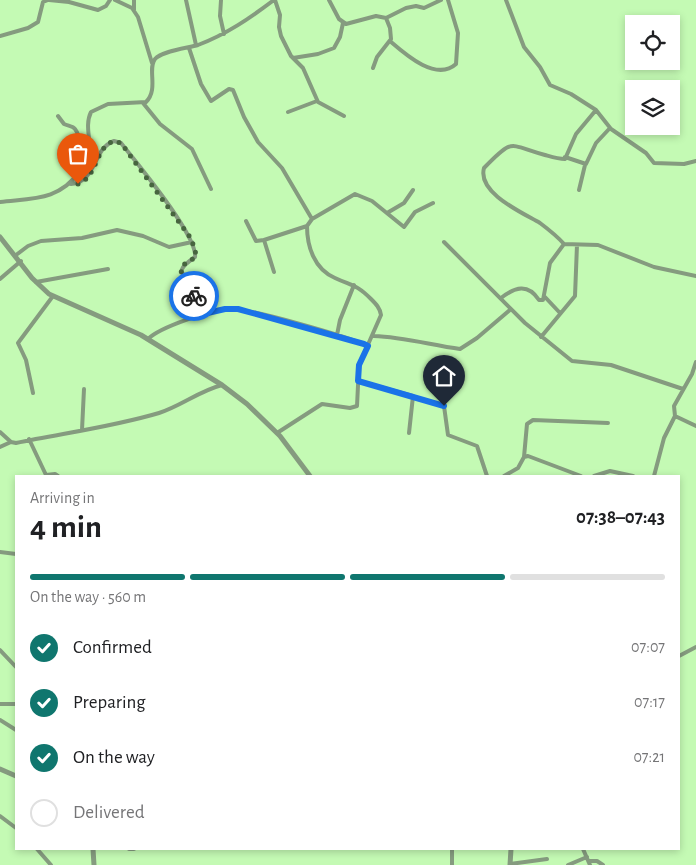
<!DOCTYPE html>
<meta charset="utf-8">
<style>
:root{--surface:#fff;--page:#f2f2f2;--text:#202124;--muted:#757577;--line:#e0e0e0;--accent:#0f766e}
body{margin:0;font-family:"Alegreya Sans",sans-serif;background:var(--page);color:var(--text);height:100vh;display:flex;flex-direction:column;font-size:19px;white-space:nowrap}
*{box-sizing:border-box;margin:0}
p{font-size:16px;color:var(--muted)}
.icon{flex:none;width:28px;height:28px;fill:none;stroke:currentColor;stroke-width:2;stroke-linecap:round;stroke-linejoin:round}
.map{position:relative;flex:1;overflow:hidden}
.drawer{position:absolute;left:15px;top:475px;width:665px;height:375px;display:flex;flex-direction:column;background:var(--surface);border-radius:0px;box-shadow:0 2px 8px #0003}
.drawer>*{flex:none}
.tools{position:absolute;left:625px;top:15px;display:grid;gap:10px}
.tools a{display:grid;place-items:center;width:55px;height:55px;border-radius:0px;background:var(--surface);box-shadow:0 2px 8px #0003;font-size:25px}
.pin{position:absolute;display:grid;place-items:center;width:42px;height:42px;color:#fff;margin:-51px -21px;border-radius:50% 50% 50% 0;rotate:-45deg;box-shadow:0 0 5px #0007}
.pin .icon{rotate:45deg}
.courier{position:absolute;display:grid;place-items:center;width:50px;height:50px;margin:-25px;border:4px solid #1a73e8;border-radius:50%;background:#fff;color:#222;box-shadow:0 1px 6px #0007}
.overview em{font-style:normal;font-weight:700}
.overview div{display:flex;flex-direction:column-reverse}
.overview{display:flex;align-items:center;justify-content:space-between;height:85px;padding:0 15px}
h1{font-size:32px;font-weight:700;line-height:38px}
.bar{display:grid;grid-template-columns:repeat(4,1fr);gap:8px 5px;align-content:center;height:60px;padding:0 15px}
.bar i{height:6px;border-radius:4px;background:var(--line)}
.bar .selected{background:var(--accent)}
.bar p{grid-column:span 4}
ol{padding:0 15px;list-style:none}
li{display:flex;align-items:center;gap:15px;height:55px}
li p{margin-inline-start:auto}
li .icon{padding:5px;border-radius:50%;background:var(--accent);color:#fff;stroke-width:4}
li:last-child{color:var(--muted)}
li i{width:28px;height:28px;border:2px solid var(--line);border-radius:50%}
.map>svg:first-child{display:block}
</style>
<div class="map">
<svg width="696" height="865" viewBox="0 0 696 865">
<rect width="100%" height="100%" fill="#c4fab4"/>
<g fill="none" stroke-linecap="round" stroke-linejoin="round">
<!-- minor -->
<path stroke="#859b7f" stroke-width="4" d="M49,0L69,2L98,10L106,6L110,0
M115,0L132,8L138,17L152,63
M186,0L196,45
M221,0L220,16L224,34
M275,0L280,15L279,27L281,36L291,56L303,68L318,102L344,116
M329,0L339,19L346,24L376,16L386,18L390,28L391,39L377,57L373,68
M506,0L524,47L540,67L550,85L571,94L596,110L611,129L646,153L654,163L684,164L696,161
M134,10V0
M386,18L406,8L416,6L424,8L441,0
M0,36L28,28L38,22L43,2L48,0
M390,41C405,54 436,82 456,64L458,33L448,0
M189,48L201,84L211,101L229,89L233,90L244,117L258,142L282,168L312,219L355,194L372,201L404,227L415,212L433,203
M293,58L318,54L334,48L340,37L343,23
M143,103L160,124L192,149L211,189
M596,110L576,134L565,159C558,159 552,157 545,155C508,145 514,137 484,168C477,193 523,213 540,223C548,229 557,236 564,244L598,245L654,267L696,276
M288,112L317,101
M58,116L64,124C68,126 73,126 75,129C83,139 80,159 79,171
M565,157L586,164L596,143L610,128
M71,184C97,182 92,149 114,141L121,143C136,162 198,236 195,257C169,275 188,272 194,292L190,317
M579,190L585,165
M0,202C32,198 59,201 80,171C84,165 89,159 90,151C90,138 85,124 91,112L108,104L146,102C159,89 147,69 155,59C162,51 188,48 198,45C227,34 250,18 274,0
M387,213L404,203L413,190
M246,221L256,241L264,240
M444,242L525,323L572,361L611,365L683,389
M16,255L28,246L41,241L82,238L117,230L143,236L169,247L192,242
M274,272L264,240L307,226
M0,279L21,261
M36,282L108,269
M545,297L560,313
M501,298C515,287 528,283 539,300H543L550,263L564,244
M337,335L340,320L354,285
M374,336C403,337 431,345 460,349L477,338L511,309
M541,337L575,296L577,245
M148,339C160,327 211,310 228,309C247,307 349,337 368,346
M358,381L413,396L409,433
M33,393L26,360L18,343L53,296
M414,397L444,406L448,435L477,446L487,476
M675,416L696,426
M82,430L84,389
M0,432L11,442L16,443C64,433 112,427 159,413C181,406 199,391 222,385
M277,433L322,404L350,408L357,406L359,365L381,315C380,308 376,304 371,299C356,284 352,286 335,278C314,269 307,246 307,226L312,219
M29,439L46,475L55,474L58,476
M0,447L11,442
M524,457L527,424L533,420L608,423
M504,476L518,468L524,457L528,456L581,476
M594,476L610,471L633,476
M654,476L664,438L675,416L674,406L692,374L696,362
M0,552L16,554
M0,650L16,667
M679,656L696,647
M0,704H16
M0,720L16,730
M0,816L16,828
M37,849L51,865
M129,849H134
M583,849L590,865
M589,861H597L603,865
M510,864L547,859
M452,865V849
M568,865L587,857"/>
<!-- tertiary -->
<path stroke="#859b7f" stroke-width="5" d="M0,237L32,278L49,294L141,335L222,385L247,404L280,436L310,476
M0,769L16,776
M93,849L94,865
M510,865L511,849"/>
</g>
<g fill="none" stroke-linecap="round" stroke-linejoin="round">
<!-- done -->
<path stroke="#47653f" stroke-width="5" stroke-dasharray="0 9" d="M78,184C98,177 94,148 114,141L121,143L190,237L195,249L196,257L183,265L181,273L193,288L194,296"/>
<!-- route -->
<path stroke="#1a73e8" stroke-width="6" d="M194,296L190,317L225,309H238L364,344L368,346L359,365L358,381L444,406"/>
</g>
</svg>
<div class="tools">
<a><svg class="icon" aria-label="locate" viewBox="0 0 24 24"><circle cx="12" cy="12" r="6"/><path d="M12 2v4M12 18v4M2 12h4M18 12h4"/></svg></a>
<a><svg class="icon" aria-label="layers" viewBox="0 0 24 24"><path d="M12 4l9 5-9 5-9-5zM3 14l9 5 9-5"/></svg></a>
</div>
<div class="pin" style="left:78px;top:184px;background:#ea580c"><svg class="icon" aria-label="bag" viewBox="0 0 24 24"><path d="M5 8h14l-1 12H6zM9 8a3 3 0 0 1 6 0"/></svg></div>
<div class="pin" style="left:444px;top:406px;background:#1f2937"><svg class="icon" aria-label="home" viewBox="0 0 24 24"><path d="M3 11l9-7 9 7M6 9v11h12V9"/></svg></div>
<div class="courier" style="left:194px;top:296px"><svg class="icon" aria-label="bike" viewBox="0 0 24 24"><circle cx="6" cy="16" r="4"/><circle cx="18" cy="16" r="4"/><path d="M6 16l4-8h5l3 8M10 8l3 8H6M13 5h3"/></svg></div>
<section class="drawer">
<div class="overview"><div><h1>4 min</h1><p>Arriving in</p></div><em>07:38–07:43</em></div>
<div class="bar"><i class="selected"></i><i class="selected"></i><i class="selected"></i><i></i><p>On the way · 560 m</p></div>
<ol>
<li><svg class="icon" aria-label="check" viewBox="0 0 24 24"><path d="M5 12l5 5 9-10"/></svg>Confirmed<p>07:07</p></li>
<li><svg class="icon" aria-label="check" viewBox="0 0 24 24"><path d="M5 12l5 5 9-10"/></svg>Preparing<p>07:17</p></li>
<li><svg class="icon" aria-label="check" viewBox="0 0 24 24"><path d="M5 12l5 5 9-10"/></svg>On the way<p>07:21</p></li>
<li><i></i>Delivered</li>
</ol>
</section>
</div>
